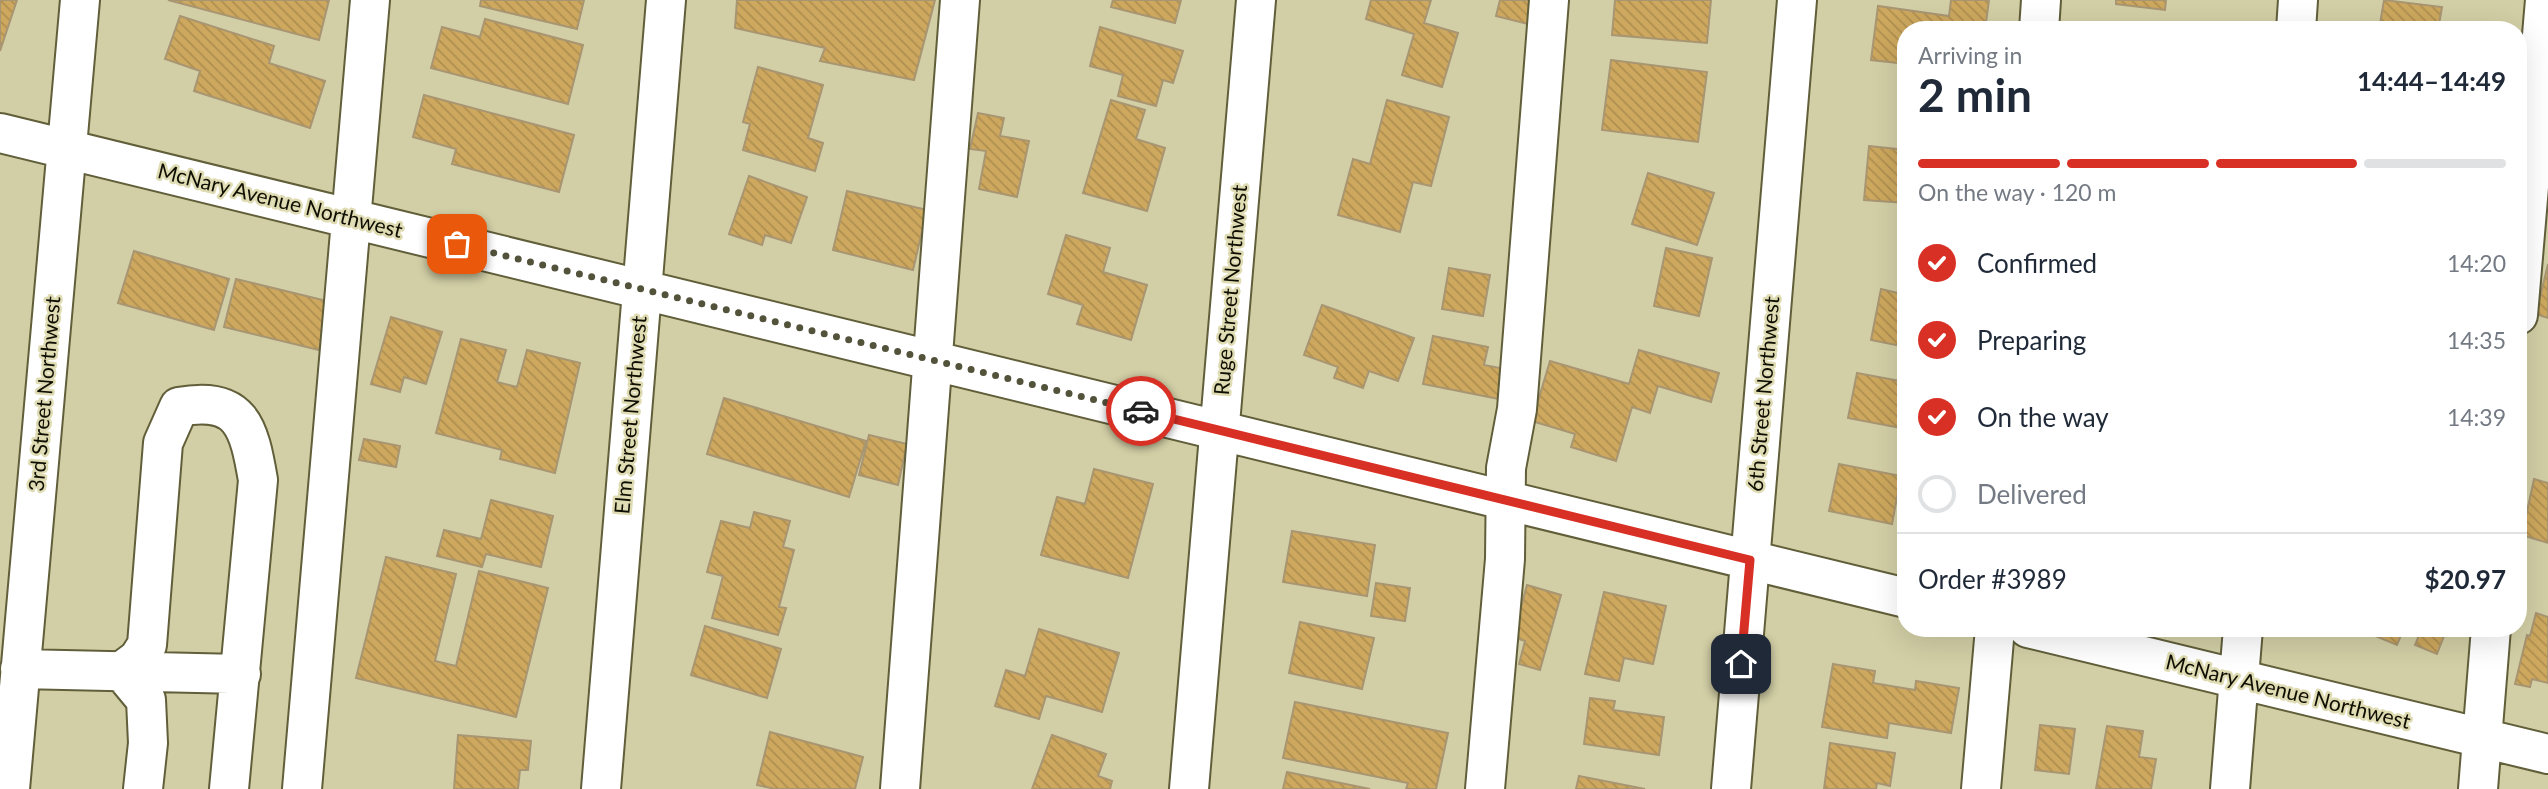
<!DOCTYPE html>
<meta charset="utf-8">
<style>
:root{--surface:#fff;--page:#f2f2f3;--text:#1f2937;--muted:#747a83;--line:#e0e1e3;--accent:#d93025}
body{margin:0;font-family:Lato,sans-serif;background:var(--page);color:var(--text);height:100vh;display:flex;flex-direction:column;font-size:26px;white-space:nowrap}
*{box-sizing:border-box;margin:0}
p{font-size:23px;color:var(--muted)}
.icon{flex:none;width:38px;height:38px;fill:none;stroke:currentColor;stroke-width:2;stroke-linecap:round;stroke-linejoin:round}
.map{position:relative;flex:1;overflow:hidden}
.sheet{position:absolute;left:1897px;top:21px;width:630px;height:616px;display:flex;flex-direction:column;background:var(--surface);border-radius:28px;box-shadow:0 7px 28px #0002}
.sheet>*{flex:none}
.pin{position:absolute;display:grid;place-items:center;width:60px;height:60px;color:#fff;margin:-30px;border-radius:14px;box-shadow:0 4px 10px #0006}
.courier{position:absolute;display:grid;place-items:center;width:70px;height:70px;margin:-35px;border:5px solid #d93025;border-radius:50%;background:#fff;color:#222;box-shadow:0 2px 9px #0007}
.headline em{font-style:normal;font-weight:700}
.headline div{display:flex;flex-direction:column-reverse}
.headline{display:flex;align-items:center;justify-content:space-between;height:119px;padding:0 21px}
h1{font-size:46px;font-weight:700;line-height:52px}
.bar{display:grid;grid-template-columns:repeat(4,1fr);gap:10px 7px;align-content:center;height:84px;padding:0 21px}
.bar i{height:9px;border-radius:5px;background:var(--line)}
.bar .on{background:var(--accent)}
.bar p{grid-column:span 4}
.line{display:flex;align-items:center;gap:18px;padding:0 21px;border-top:2px solid var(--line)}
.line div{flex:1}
ol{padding:0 21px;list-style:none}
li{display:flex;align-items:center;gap:21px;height:77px}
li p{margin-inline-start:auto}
li .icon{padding:7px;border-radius:50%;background:var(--accent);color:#fff;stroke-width:4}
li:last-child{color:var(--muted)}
li i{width:38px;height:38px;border:4px solid var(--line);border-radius:50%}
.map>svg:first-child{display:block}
</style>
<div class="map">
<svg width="2548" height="789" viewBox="0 0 2548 789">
<defs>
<pattern id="building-back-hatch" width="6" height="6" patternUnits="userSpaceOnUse" patternTransform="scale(1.75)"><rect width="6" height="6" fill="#cda85e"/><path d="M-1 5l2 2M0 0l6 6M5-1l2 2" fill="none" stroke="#af8f50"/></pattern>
</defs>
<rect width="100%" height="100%" fill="#d2cfa6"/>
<!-- building -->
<path fill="url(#building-back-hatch)" stroke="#a89572" stroke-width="2" d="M0,0H17L0,51Z
M168,0H329L319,40Z
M481,0H584L577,29L480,6Z
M737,0H935L914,80L820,61L825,48L735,28Z
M1113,0H1181L1175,23L1111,7Z
M1371,0H1431L1424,23L1458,33L1442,87L1402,75L1414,34L1366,19Z
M1500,0H1534L1528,24L1496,16Z
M1615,0H1711L1707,43L1612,35Z
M1951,0H1989L1985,30H1906V64L1871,60L1878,6L1949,16Z
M2116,0H2166L2165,10L2116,4Z
M2384,0L2442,7L2438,30H2379Z
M180,16L274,46L269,63L325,81L310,128L194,91L200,71L165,59Z
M485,19L583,45L568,104L431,68L442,27L480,37Z
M1100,27L1183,51L1173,83L1163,80L1156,106L1118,96L1123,75L1090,66Z
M1611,60L1707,72L1698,142L1602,130Z
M758,67L823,85L808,138L823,143L815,171L743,150L750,124L743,122Z
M424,95L574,135L559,192L452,164L456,149L413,137Z
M1111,100L1145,110L1136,139L1165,148L1147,211L1083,193Z
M1387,100L1449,117L1431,186L1413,182L1400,232L1338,215L1353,159L1370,164Z
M978,113L1004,118L1000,136L1029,141L1017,197L979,189L986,151L970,149Z
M1869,146L1906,150V203L1864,200Z
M1648,173L1714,193L1697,245L1632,224Z
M749,176L807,197L791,243L765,235L762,245L729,234Z
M847,191L927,210L913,270L833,250Z
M1066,235L1110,248L1103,272L1147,285L1131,340L1077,324L1083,305L1048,294Z
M1666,248L1712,258L1699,316L1654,306Z
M134,251L229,279L214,330L118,303Z
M2548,264V318L2536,314Z
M1449,268L1490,275L1483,316L1442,309Z
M236,279L331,302L319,350L224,327Z
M1881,289L1906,295V347L1871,340Z
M1322,305L1414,338L1398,381L1369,371L1363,388L1334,378L1338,367L1304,355Z
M391,317L442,332L426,384L404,377L400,392L371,384Z
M1433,336L1488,347L1484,365L1505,369L1499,399L1423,384Z
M461,339L506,350L497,382L517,387L527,350L580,363L555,473L500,459L502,450L436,433Z
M1639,350L1719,373L1711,402L1658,386L1650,413L1632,407L1616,461L1571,447L1575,434L1532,421L1550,361L1629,384Z
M1857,373L1906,382V429L1848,418Z
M724,398L866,441L849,497L707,454Z
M869,435L907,444L898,485L859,475Z
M364,439L400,446L396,467L359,460Z
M1839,464L1901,476L1892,524L1829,511Z
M1094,469L1153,484L1128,578L1041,555L1057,497L1085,504Z
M2534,479L2548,483V543L2522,535Z
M491,500L553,516L541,567L486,554L482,567L437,556L444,530L481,539Z
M754,512L790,521L783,547L794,550L779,607L786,608L778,635L712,618L723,576L707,572L721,521L750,528Z
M1292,531L1375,545L1367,596L1283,582Z
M386,557L456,574L435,661L456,666L479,571L548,588L516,717L356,678Z
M1376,583L1410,588L1405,621L1371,616Z
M1527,585L1561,595L1540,670L1519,664L1525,641L1513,637Z
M1604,592L1666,606L1653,664L1624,658L1619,681L1585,674Z
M2536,613L2548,617V683L2532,679L2530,687L2515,684L2527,635L2530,636Z
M1300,622L1374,638L1362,689L1289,673Z
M705,626L781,649L767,698L691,675Z
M2370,628H2404L2397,645L2368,633Z
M2422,628H2447L2437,654L2415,645Z
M1039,629L1119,653L1102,712L1046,696L1039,719L995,706L1006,670L1025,676Z
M1833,664L1875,671L1873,683L1915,690L1916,681L1959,688L1951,733L1889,723L1887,738L1822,727Z
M1590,698L1615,701L1613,710L1664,717L1659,755L1584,744Z
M1295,702L1448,733L1436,789H1406L1408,783L1283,758Z
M2040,725L2075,729L2069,774L2035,770Z
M2107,726L2143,731L2139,757L2156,759L2151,789H2096Z
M770,732L863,757L855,789H775L757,785Z
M458,735L531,741L528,770H520L518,789H454Z
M1052,735L1106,754L1098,776L1112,781L1110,789H1032Z
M1830,743L1895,753L1890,786L1877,783L1876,789H1824Z
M1287,772L1370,789H1283Z
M1579,776L1645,789H1576Z"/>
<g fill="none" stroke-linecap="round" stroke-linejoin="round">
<!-- minor casing -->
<g stroke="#615e3a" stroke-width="42">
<path id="minor" d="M2039,30L2041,0
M2296,30L2298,0
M0,133L1906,598
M2518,315L2545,0
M2028,628L2548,754
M20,669L241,674
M122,671L138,659L147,645L163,443L179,407C242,395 249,428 258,480L229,789
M122,671L146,700L148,743L143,789
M10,789L80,0
M302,789L370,0
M601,789L666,0
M900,789L960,0
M1189,789L1256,0
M1485,789L1505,559L1506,468L1517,409L1549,0
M1731,789L1797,0
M1981,789L1995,628
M2230,789L2243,628
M2478,789L2491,628"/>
</g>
<!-- minor -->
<use href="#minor" stroke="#fff" stroke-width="38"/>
</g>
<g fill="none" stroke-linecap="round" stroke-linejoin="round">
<!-- done -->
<path stroke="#53523b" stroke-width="7" stroke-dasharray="0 12.6" d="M457,244L1141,411"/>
<!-- route -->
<path stroke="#d93025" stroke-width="9" d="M1141,411L1750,560L1741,664"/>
</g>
<g text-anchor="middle" stroke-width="5" stroke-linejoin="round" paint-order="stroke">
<!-- street labels -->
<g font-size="21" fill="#0f0e02" stroke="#dfdcb3">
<text transform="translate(280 201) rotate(14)" y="7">McNary Avenue Northwest</text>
<text transform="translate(1231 290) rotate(-85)" y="7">Ruge Street Northwest</text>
<text transform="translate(45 394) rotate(-85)" y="7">3rd Street Northwest</text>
<text transform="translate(1764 394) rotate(-85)" y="7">6th Street Northwest</text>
<text transform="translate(631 415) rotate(-85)" y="7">Elm Street Northwest</text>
<text transform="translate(2288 692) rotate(14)" y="7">McNary Avenue Northwest</text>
</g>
</g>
</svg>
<div class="pin" style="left:457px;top:244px;background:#ea580c"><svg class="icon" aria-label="bag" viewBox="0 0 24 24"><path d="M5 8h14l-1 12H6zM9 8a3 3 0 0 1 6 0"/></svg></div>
<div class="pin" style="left:1741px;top:664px;background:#1f2937"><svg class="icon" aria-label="home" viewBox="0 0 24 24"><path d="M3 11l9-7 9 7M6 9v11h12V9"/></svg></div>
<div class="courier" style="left:1141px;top:411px"><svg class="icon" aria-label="car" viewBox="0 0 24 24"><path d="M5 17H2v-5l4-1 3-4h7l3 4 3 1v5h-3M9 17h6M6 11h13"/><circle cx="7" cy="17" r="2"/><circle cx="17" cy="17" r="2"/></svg></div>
<section class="sheet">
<div class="headline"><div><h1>2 min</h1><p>Arriving in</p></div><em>14:44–14:49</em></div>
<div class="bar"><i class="on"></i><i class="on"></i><i class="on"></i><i></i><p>On the way · 120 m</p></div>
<ol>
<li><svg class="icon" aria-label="check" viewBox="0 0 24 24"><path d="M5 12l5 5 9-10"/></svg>Confirmed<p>14:20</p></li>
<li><svg class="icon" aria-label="check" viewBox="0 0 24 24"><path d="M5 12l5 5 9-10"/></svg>Preparing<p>14:35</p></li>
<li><svg class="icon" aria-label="check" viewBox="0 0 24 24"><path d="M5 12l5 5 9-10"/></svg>On the way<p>14:39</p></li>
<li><i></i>Delivered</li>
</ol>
<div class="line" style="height:91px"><div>Order #3989</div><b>$20.97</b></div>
</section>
</div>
